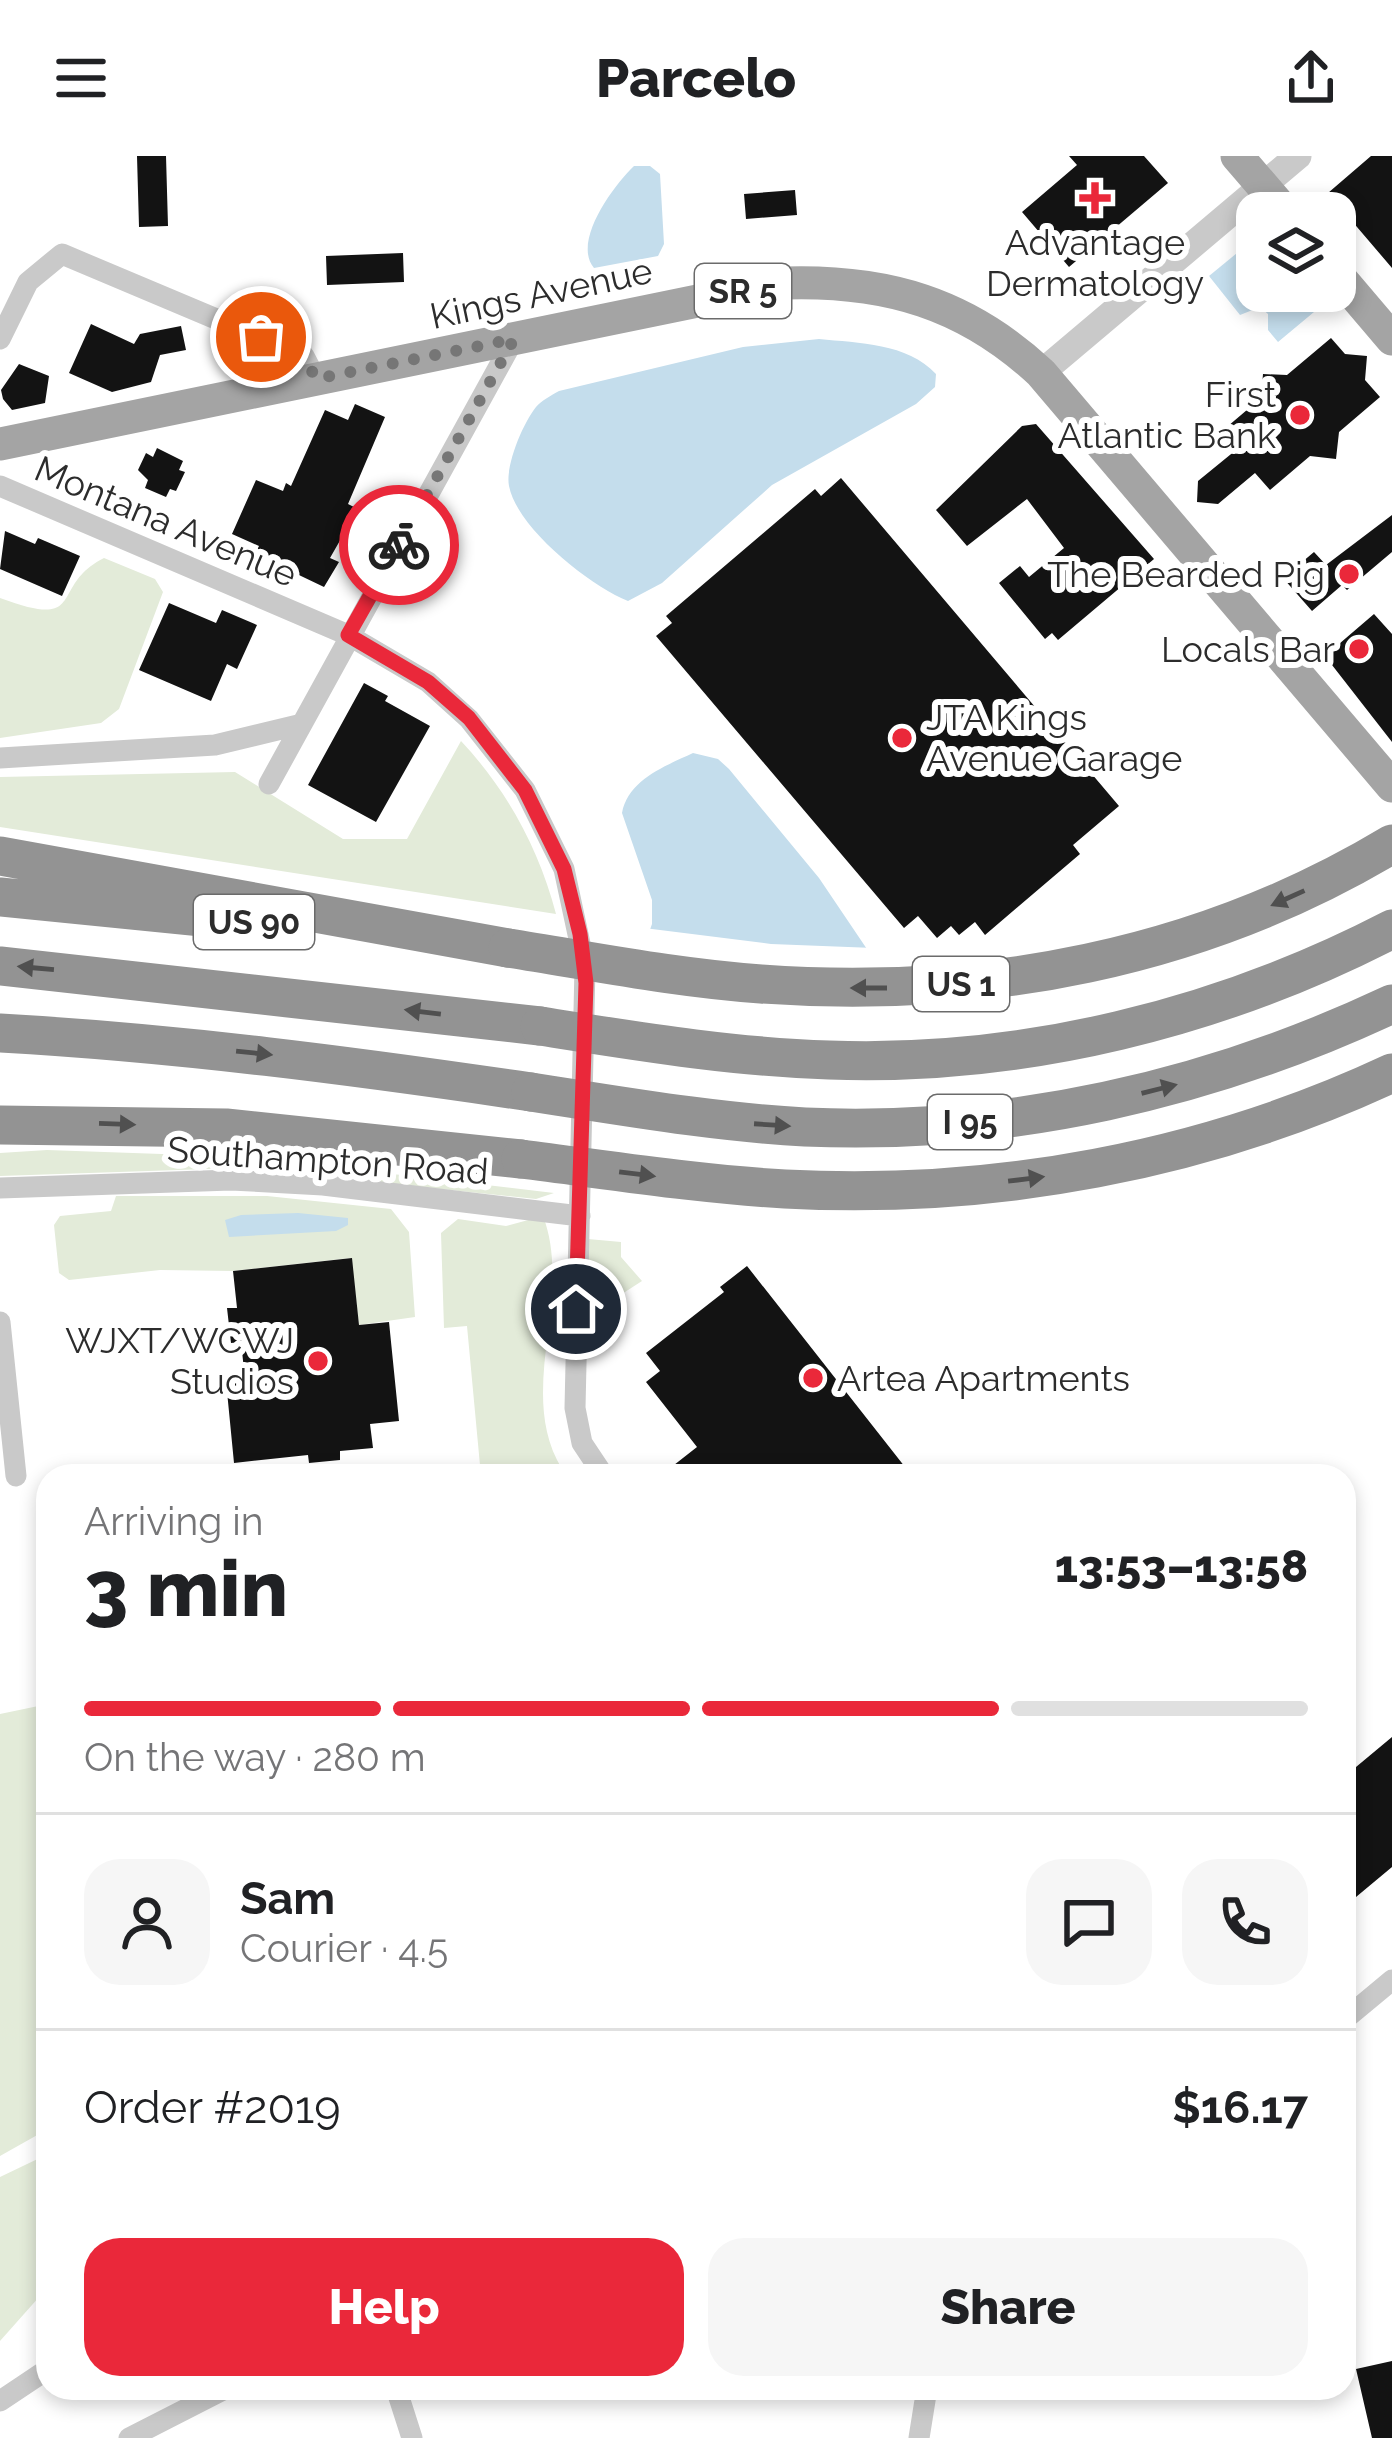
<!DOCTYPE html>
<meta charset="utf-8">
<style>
:root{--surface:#fff;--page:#f6f6f6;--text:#202124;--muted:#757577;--line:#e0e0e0;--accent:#ea283a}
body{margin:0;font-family:Raleway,sans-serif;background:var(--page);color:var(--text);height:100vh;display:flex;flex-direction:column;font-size:45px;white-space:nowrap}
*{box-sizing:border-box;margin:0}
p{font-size:39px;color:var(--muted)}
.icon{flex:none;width:66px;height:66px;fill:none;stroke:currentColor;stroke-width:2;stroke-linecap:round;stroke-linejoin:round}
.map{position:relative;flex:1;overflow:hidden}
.sheet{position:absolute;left:36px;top:1308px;width:1320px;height:936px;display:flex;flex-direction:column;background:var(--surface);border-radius:36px;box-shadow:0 6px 18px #0003}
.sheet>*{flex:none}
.buttons{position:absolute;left:1236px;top:36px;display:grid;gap:24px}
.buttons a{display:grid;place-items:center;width:120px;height:120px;border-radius:24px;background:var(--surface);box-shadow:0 6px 18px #0003;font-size:60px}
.pin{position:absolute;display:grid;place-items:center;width:102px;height:102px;color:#fff;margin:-51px;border:6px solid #fff;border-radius:50%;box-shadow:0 3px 12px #0007}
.courier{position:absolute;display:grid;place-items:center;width:120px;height:120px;margin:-60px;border:9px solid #ea283a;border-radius:50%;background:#fff;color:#222;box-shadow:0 3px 15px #0007}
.summary em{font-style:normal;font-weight:800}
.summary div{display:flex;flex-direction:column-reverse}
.summary{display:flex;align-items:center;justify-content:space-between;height:204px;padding:0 48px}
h1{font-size:78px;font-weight:800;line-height:90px}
.bar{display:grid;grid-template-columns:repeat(4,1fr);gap:18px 12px;align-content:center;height:144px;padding:0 48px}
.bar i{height:15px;border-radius:9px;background:var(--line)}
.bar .on{background:var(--accent)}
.bar p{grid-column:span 4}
.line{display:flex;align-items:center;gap:30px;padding:0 48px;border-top:3px solid var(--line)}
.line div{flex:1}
.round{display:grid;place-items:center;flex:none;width:126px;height:126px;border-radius:36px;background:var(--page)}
.cta{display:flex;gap:24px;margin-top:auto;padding:24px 48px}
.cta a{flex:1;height:138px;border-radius:36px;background:var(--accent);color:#fff;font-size:48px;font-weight:800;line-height:138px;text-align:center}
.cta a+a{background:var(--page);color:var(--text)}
header{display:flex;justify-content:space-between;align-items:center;height:156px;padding:0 48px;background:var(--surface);font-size:54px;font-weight:800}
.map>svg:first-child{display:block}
</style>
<header><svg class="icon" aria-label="menu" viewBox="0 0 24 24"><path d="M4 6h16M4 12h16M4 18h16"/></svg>Parcelo<svg class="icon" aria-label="share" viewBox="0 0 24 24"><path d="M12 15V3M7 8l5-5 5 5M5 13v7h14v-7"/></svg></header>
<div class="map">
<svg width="1392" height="2282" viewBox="0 0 1392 2282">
<rect width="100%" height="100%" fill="#fff"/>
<!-- green -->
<path fill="#e3ebd9" d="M104,402L155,423L163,436L119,553L101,567L0,582V442C89,475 48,430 104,402Z
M461,585C507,634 539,693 556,758L0,671V621L235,616L343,683H407Z
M47,994L248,1001L554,1037L536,1043L237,1012L0,1020V997Z
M116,1040H267L391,1053L409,1076L415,1161L359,1169L351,1102L233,1115L160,1114L69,1124L59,1117L54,1069L60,1060L111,1055Z
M543,1060C574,1141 515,1236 562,1313L556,1320H481L467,1170L444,1172L441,1077L458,1063L506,1070Z
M588,1083L621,1086V1101L642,1125L611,1145C580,1139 588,1107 588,1083Z
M48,1548V1973L0,2000V1558Z
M48,1998V2131L0,2185V2021Z"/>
<!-- water -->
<path fill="#c4ddec" d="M634,10H650L660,18L664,88L658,100L594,112C572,86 613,30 634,10Z
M1248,88L1257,89V135H1298L1314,156L1278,186L1268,174V158L1260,151L1240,159L1209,120Z
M819,183C859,187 907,187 936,218L935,231L916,248L772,329L662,427L628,445C590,430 517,372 509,330C505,310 523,267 536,251C541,245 552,239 559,235L743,191Z
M693,597L718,603L729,613L819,722L875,805L647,782L652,768V744L622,657C628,624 665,610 693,597Z
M298,1057L348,1062V1069L336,1075L229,1081L225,1064L241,1059Z"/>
<!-- pier -->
<path fill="#fff" d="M644,772L771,788L874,792L881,806L867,828L642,796Z"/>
<!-- building -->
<path fill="#131313" d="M137,0H166L168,70L139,71Z
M1069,0H1144L1168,27L1069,111L1022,56L1077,9Z
M1371,0H1392V112L1328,37Z
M795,34L797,59L746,63L744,38Z
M403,97L404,126L327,129L326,100Z
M91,168L134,188L140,178L181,170L186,194L160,199L151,226L112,236L69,217Z
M1331,182L1345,198L1367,200L1365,224L1380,241L1339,276L1336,303L1310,300L1270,334L1255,317L1218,348L1197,346L1198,325L1236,294L1221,276L1261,242L1263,218L1287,219Z
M19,208L49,220L45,247L12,254L3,243L1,234Z
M355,248L385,261L348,348L358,353L330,402L339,406L324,431L255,398L259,390L232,378L256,324L283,335L286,327L291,330L325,254L348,264Z
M1036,268L1154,403L1058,484L1052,477L1045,483L999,427L1020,410L1029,421L1064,392L1027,343L967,390L936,354L1022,270Z
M157,292L183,305L179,314L185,316L176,335L170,333L166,341L145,332L148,324L138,314L146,297L153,301Z
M841,322L1119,650L1073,689L1080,698L985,779L975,766L959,779L951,770L937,782L918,760L904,772L656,480L672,467L666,460L815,333L821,340Z
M1392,359V396L1347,434L1342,429L1312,455L1283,422L1314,396L1326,409Z
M5,375L35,388L38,382L80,400L62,440L0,413Z
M169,447L216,467L222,454L257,469L237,513L227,508L211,545L139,514Z
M1374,458L1392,478V586L1325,500Z
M364,527L388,540L385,545L430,570L376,666L308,629Z
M352,1102L359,1169L389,1166L399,1265L370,1268L373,1292L340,1295V1304L309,1307L308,1299L234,1307L226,1225L245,1223L241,1186L231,1187L227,1152H237L233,1115Z
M747,1110L905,1311L894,1320H660L697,1291L646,1226L660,1215L646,1197L724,1136L720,1131Z
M1392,1581V1711L1344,1751V1621Z
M1392,2205V2282H1372L1356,2213Z"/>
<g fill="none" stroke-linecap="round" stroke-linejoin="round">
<!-- minor -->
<path stroke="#c9c9c9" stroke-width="21" d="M0,183L28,126L62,98L304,200L316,223
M0,330L348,479L428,526L469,563L525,634L564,713L585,811L575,1252L582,1287L604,1320
M0,602L215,589L298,569
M269,628L514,183
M0,1032L231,1024L323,1029L580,1060
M0,1166L16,1320
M1344,1864L1392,1824
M396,2232L412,2282
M0,2245L48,2213
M129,2282L227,2232
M919,2282L927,2232"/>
<!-- tertiary -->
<path stroke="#c9c9c9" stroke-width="27" d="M1041,217L1298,0"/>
<!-- primary -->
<path stroke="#a4a4a4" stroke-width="33" d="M1237,0L1286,57
M1335,116L1392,183
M0,288L785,127C886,124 966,147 1041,217L1392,630"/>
<!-- motorway -->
<path stroke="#939393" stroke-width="39" d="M0,700L508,792
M0,741L222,763
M0,810L540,870
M0,877C179,887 354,910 531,936
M0,969L226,972L521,1003"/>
<!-- motorway-bridge -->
<path stroke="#939393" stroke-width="39" d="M508,792C591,805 676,822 761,828C982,844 1201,803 1392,688
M540,870C636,885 732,901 829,904C1024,911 1220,862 1392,773
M531,936C622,950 713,966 805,971C1008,980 1209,934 1392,848
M521,1003C609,1014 697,1028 785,1033C993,1044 1204,1005 1392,917"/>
</g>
<!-- one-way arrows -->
<defs><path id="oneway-solid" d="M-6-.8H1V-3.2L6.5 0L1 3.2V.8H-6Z" transform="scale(3)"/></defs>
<g fill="#505050">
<use href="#oneway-solid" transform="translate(1288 742) rotate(156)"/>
<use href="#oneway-solid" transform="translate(36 812) rotate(-175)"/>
<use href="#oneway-solid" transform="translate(869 832) rotate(-180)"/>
<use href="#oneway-solid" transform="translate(423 856) rotate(-173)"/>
<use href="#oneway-solid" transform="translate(254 897) rotate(6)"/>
<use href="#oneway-solid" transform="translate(1159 933) rotate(-14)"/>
<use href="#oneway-solid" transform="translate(117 968) rotate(2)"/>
<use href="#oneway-solid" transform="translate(772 969) rotate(4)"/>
<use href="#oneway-solid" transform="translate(637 1018) rotate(7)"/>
<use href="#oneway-solid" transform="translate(1026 1023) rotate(-7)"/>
</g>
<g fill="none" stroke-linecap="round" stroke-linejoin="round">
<!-- done -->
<path stroke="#767676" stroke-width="12" stroke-dasharray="0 21.6" d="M261,181L304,200L316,223L514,183L399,389"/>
<!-- route -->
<path stroke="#ea283a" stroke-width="15" d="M399,389L348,479L428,526L469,562L525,634L564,713L580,778L586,827L576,1153"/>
</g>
<!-- markers -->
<g fill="#ea283a" stroke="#fff" stroke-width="4.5">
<path d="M1089 24h12v12h12v12h-12v12h-12v-12h-12v-12h12z"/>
<circle cx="1300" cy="259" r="12"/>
<circle cx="1349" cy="418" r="12"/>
<circle cx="1359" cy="493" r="12"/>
<circle cx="902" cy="582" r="12"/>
<circle cx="318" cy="1205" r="12"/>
<circle cx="813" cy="1222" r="12"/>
</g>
<g text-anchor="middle" stroke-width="12" stroke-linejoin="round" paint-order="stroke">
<!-- shield labels -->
<g fill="#fff" stroke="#6b6b6b" stroke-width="3">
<rect x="695" y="108" width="96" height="54" rx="9"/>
<rect x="194" y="739" width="120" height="54" rx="9"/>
<rect x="913" y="801" width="96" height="54" rx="9"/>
<rect x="928" y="939" width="84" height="54" rx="9"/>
</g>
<g font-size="33" font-weight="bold" fill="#2c2c2c">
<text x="743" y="147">SR 5</text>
<text x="254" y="778">US 90</text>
<text x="961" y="840">US 1</text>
<text x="970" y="978">I 95</text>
</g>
<!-- poi labels -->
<g font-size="36" fill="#2c2c2c" stroke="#fff" text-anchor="end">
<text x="1095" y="99" text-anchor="middle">Advantage<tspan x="1095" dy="41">Dermatology</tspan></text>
<text x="1276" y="251">First<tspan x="1276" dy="41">Atlantic Bank</tspan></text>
<text x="1325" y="431">The Bearded Pig</text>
<text x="1335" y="506">Locals Bar</text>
<text x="926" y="574" text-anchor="start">JTA Kings<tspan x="926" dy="41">Avenue Garage</tspan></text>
<text x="294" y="1197">WJXT/WCWJ<tspan x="294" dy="41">Studios</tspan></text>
<text x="837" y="1235" text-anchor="start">Artea Apartments</text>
</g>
<!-- street labels -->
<g font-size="36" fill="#2c2c2c" stroke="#fff">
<text transform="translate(541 137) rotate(-12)" y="13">Kings Avenue</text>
<text transform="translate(166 365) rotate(23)" y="13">Montana Avenue</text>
<text transform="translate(328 1004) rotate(4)" y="13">Southampton Road</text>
</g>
</g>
</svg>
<div class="buttons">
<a><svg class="icon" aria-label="layers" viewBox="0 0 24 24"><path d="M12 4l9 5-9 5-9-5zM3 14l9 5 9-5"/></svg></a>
</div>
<div class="pin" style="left:261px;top:181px;background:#ea580c"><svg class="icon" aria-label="bag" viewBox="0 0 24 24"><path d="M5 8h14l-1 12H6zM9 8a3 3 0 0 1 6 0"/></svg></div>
<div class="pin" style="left:576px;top:1153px;background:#1f2937"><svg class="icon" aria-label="home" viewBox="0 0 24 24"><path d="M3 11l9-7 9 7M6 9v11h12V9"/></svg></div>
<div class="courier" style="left:399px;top:389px"><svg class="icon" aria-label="bike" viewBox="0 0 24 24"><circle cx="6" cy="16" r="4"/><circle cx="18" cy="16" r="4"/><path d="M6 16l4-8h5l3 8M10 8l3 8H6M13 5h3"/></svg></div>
<section class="sheet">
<div class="summary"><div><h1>3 min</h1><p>Arriving in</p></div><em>13:53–13:58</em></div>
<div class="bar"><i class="on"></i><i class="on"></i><i class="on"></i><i></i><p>On the way · 280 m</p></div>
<div class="line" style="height:216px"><a class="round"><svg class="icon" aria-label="person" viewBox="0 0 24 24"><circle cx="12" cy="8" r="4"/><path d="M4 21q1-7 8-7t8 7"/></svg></a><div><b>Sam</b><p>Courier · 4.5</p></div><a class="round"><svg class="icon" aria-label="chat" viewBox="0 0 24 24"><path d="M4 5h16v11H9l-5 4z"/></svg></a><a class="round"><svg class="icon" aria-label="phone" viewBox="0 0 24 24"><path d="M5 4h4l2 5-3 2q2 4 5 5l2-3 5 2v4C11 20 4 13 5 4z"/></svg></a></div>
<div class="line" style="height:156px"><div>Order #2019</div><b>$16.17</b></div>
<div class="cta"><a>Help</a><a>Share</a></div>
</section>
</div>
